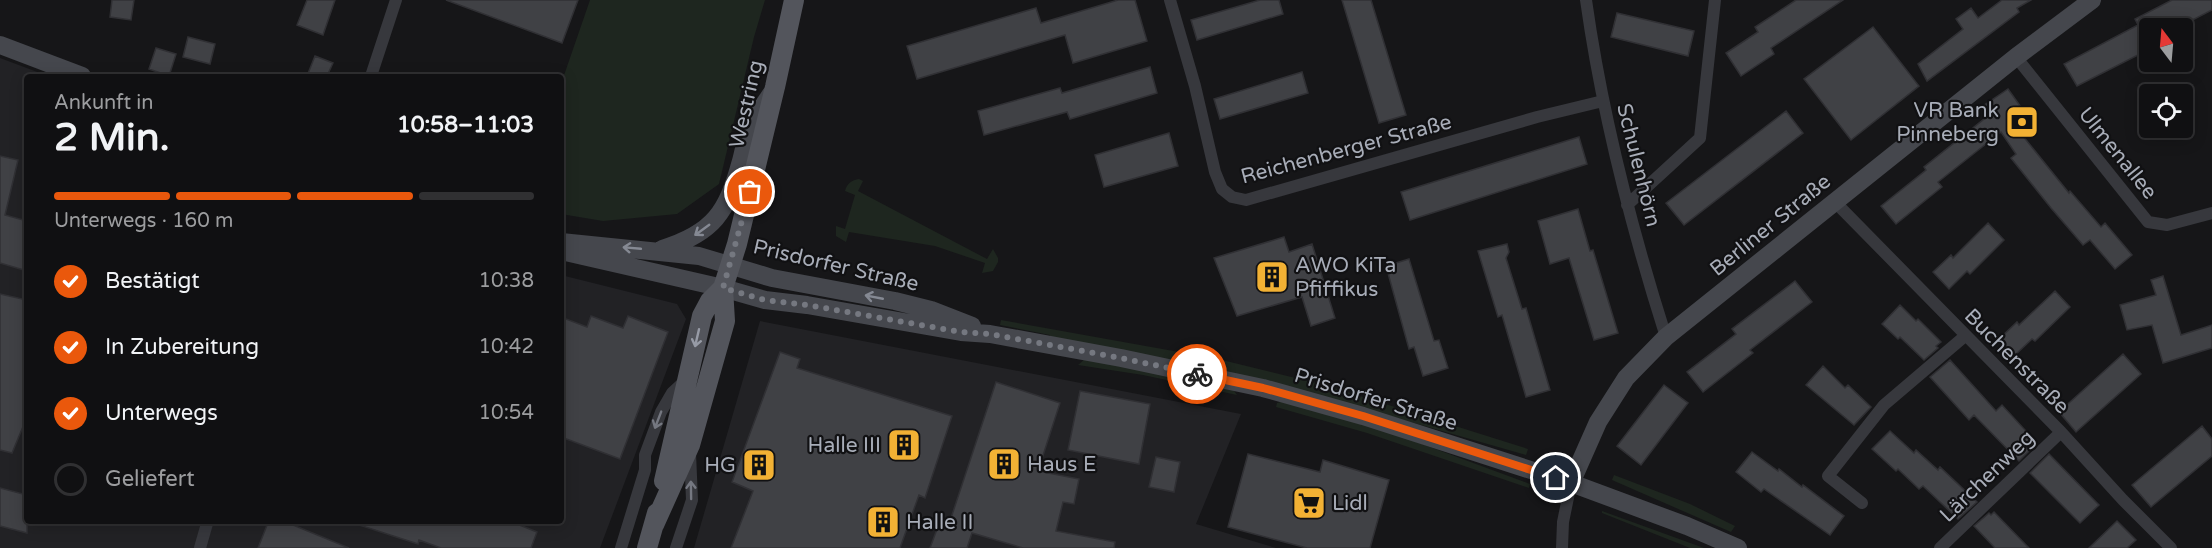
<!DOCTYPE html>
<html lang="de">
<meta charset="utf-8">
<style>
:root{--surface:#101012;--page:#1e1e20;--text:#f1f3f6;--muted:#9c9d9f;--line:#303032;--accent:#ea580c}
body{margin:0;font-family:"Varela Round",sans-serif;background:var(--page);color:var(--text);height:100vh;display:flex;flex-direction:column;font-size:22px;white-space:nowrap}
*{box-sizing:border-box;margin:0}
p{font-size:20px;color:var(--muted)}
.icon{flex:none;width:33px;height:33px;fill:none;stroke:currentColor;stroke-width:2;stroke-linecap:round;stroke-linejoin:round}
.map{position:relative;flex:1;overflow:hidden}
.side{position:absolute;left:24px;top:74px;width:540px;height:450px;display:flex;flex-direction:column;background:var(--surface);border-radius:6px;box-shadow:0 3px 15px #0003,0 0 0 2px var(--line)}
.side>*{flex:none}
.needle{width:39px;rotate:344deg}
.fabs{position:absolute;left:2139px;top:18px;display:grid;gap:12px}
.fabs a{display:grid;place-items:center;width:54px;height:54px;border-radius:6px;background:var(--surface);box-shadow:0 3px 15px #0003,0 0 0 2px var(--line);font-size:30px}
.pin{position:absolute;display:grid;place-items:center;width:51px;height:51px;color:#fff;margin:-26px;border:3px solid #fff;border-radius:50%;box-shadow:0 2px 6px #0007}
.courier{position:absolute;display:grid;place-items:center;width:60px;height:60px;margin:-30px;border:4px solid #ea580c;border-radius:50%;background:#fff;color:#222;box-shadow:0 2px 8px #0007}
.overview em{font-style:normal;font-weight:800}
.overview div{display:flex;flex-direction:column-reverse}
.overview{display:flex;align-items:center;justify-content:space-between;height:102px;padding:0 30px}
h1{font-size:39px;font-weight:800;line-height:45px}
.bar{display:grid;grid-template-columns:repeat(4,1fr);gap:9px 6px;align-content:center;height:72px;padding:0 30px}
.bar i{height:8px;border-radius:4px;background:var(--line)}
.bar .current{background:var(--accent)}
.bar p{grid-column:span 4}
ol{padding:0 30px;list-style:none}
li{display:flex;align-items:center;gap:18px;height:66px}
li p{margin-inline-start:auto}
li .icon{padding:6px;border-radius:50%;background:var(--accent);color:#fff;stroke-width:4}
li:last-child{color:var(--muted)}
li i{width:33px;height:33px;border:3px solid var(--line);border-radius:50%}
.map>svg:first-child{display:block}
</style>
<div class="map">
<svg width="2212" height="548" viewBox="0 0 2212 548">
<rect width="100%" height="100%" fill="#161618"/>
<!-- built -->
<path fill="#222225" d="M0,58L48,76H27V520H561V275L677,304L686,319L600,548H0Z
M760,321L1241,414L1196,524L1276,548H694Z"/>
<!-- green -->
<path fill="#1e261f" d="M590,0H765L754,37L719,184L677,214L603,221L561,214V84Z
M859,179L863,181L858,191L987,259L993,249L998,258V262L993,271L982,273L985,263L935,246L849,232L846,242L836,236V226L845,229L855,195L845,191C847,183 852,180 859,179Z
M1001,320L1218,359L1328,386L1528,449L1526,455L1264,380L1050,338V335L1000,325Z
M1085,359L1232,388L1237,395L1143,375L1078,365Z
M1284,401L1368,424L1530,484L1529,488L1367,433L1276,407L1277,403Z
M1614,475L1690,504L1735,526L1731,532L1612,480Z
M1602,511L1704,548H1690L1602,513Z"/>
<!-- building -->
<path fill="#404145" stroke="#303034" stroke-width="1.5" d="M112,0H134L131,20L110,17Z
M307,0H335L323,35L297,25Z
M446,0H578L562,43Z
M1118,0H1135L1147,41L1073,63L1065,35L917,79L907,46L1036,8L1041,23Z
M1260,0H1279L1283,14L1197,40L1191,20Z
M1342,0H1371L1406,115L1379,123Z
M1796,0H1843L1771,48L1774,54L1741,76L1726,53L1758,32L1755,27Z
M2002,0H2031L2017,8L2019,12L1927,81L1918,64L1963,29L1956,19L1971,8L1978,18Z
M2172,0H2212V10L2177,28H2150V43L2142,47L2140,54L2077,86L2064,64L2138,25L2135,19Z
M1617,13L1694,31L1688,56L1611,37Z
M1873,27L1919,86L1851,140L1804,79Z
M188,37L215,44L210,64L183,57Z
M156,48L176,54L169,76L149,69Z
M315,56L333,63L327,76H307Z
M1150,67L1157,93L1070,119L1067,112L984,135L978,111L1060,88L1062,93Z
M1302,72L1308,93L1220,119L1214,99Z
M2008,89L2031,121L2018,130L2069,193L2070,191L2101,227L2105,223L2132,255L2115,269L2090,240L2083,245L2051,208L2011,158L2016,154L2001,132L1938,182L1942,187L1896,224L1881,206L1926,170L1924,167L1989,115L1983,106Z
M1786,111L1803,133L1684,225L1666,203Z
M1169,133L1178,166L1104,187L1095,155Z
M1579,137L1587,164L1410,220L1401,192Z
M0,156L18,160L5,215L27,221V271L0,263Z
M1578,209L1590,251L1593,250L1618,333L1594,340L1569,258L1550,264L1538,221Z
M1988,223L2004,240L1970,274L1967,271L1949,289L1933,272L1951,255L1953,258Z
M1284,237L1289,252L1312,244L1335,318L1311,326L1302,297L1237,316L1214,258Z
M1507,244L1509,252L1506,258L1522,309L1526,308L1550,390L1526,397L1502,315L1498,317L1478,251Z
M1409,259L1434,341L1439,340L1448,368L1423,376L1414,347L1409,349L1386,266Z
M2163,276L2181,335L2212,325V348L2163,363L2152,325L2127,330L2120,305L2156,295L2151,280Z
M1795,281L1812,302L1750,350L1753,353L1703,392L1687,372L1736,334L1732,329Z
M2055,291L2070,307L2035,341L2032,339L2014,356L1998,340L2017,322L2019,325Z
M0,294L27,300V417L12,453L0,450Z
M1900,305L1916,321L1918,319L1941,342L1936,346L1938,348L1924,360L1900,337L1898,339L1882,324Z
M591,316L623,328L628,316L668,332L620,459L561,437V317L587,327Z
M780,352L800,359L797,368L952,416L925,498L919,495L900,548H731L753,491L732,482Z
M2123,354L2141,374L2076,432L2059,412Z
M1950,360L1996,411L2002,405L2037,443L2019,461L1974,415L1969,420L1930,377Z
M1823,366L1845,388L1848,385L1871,407L1854,425L1806,385Z
M996,382L1060,403L1038,471L1079,479L1074,504L1063,502L1056,531L1115,542L1114,548H1023L972,533L967,548H930L940,521L949,524Z
M1664,385L1688,403L1641,465L1617,446Z
M1080,391L1150,404L1139,464L1068,450Z
M2202,426L2212,439V456L2151,507L2132,485Z
M1890,431L1914,453L1916,450L1938,470L1940,467L1977,502L1958,519L1923,486L1919,489L1898,469L1896,471L1872,449Z
M1752,452L1778,471L1779,469L1802,487L1803,485L1844,516L1830,535L1764,489L1761,492L1736,472Z
M1248,454L1320,472L1323,460L1389,480L1370,548H1307L1228,527Z
M2049,454L2099,505L2080,523L2030,473Z
M1156,457L1180,462L1174,492L1149,487Z
M0,488L27,495V533L0,526Z
M1994,512L2029,548H1995L1974,526L1989,513L1991,515Z
M269,520H281L349,548H258Z
M353,520H507L537,532L531,548H441L419,540L418,544L353,523Z
M2117,521L2136,540L2127,548H2089Z"/>
<g fill="none" stroke-linecap="round" stroke-linejoin="round">
<!-- street -->
<path stroke="#37383d" stroke-width="12" d="M1170,0L1195,86L1215,172L1222,189L1232,197L1246,200L1537,117L1603,101
M1586,0C1602,114 1631,227 1666,337
M2016,57L2148,222L2167,225L2212,213
M371,76L396,0
M1835,202L2061,432L2123,500L2171,548
M1627,205L1700,138L1715,0
M1862,503L1828,476L1884,405L1965,336
M200,548L208,520
M621,548L645,470V455L661,412L672,393L685,381
M676,548L692,500L690,453
M1562,548L1563,522L1571,483
M1940,548L2061,432"/>
<!-- secondary -->
<path stroke="#45474d" stroke-width="18" d="M0,45L82,76
M561,242L699,256L772,278L895,301L931,310L972,326
M662,249C714,233 727,212 741,161C744,150 746,136 751,125C756,114 765,104 771,94
M561,251L723,288L765,300L807,305L961,332L990,334L1121,358L1263,388L1363,416L1571,483L1687,526L1738,548
M1571,483L1598,422L1626,378L1666,337L2016,57L2092,0"/>
<!-- primary -->
<path stroke="#53555c" stroke-width="20" d="M664,481L702,316L710,301L723,288
M654,525L690,445L725,321L723,288L737,244L775,87L794,0
M647,548L657,513"/>
</g>
<!-- one-way arrows -->
<defs><path id="oneway-shaft" d="M-6 0H5M1.5-3L5.5 0L1.5 3" fill="none" stroke-width="1.6" stroke-linecap="round" stroke-linejoin="round" transform="scale(1.5)"/></defs>
<g stroke="#858993">
<use href="#oneway-shaft" transform="translate(702 230) rotate(144)"/>
<use href="#oneway-shaft" transform="translate(632 248) rotate(-175)"/>
<use href="#oneway-shaft" transform="translate(874 297) rotate(-169)"/>
</g>
<use stroke="#979ba6" href="#oneway-shaft" transform="translate(697 338) rotate(103)"/>
<g stroke="#757881">
<use href="#oneway-shaft" transform="translate(658 420) rotate(111)"/>
<use href="#oneway-shaft" transform="translate(691 490) rotate(-91)"/>
</g>
<g fill="none" stroke-linecap="round" stroke-linejoin="round">
<!-- done -->
<path stroke="#757880" stroke-width="6" stroke-dasharray="0 10.8" d="M750,192L723,288L765,300L807,305L961,332L990,334L1121,358L1197,374"/>
<!-- route -->
<path stroke="#ea580c" stroke-width="8" d="M1197,374L1263,388L1363,416L1556,478"/>
</g>
<!-- icons -->
<defs>
<g id="bank-square" transform="scale(1.725)"><rect x="-9" y="-9" width="18" height="18" rx="4" fill="#f2b134" stroke="#111113"/><path d="M-6-4H6V4H-6ZM0-2.3a2.3 2.3 0 1 0 0 4.6a2.3 2.3 0 1 0 0-4.6Z" fill="#111"/></g>
<g id="building-square" transform="scale(1.725)"><rect x="-9" y="-9" width="18" height="18" rx="4" fill="#f2b134" stroke="#111113"/><path d="M-4-6H4V6H1V3H-1V6H-4ZM-2.5-4.3h1.7v1.8h-1.7ZM.8-4.3h1.7v1.8H.8ZM-2.5-1h1.7V.8h-1.7ZM.8-1h1.7V.8H.8Z" fill="#111"/></g>
<g id="supermarket-square" transform="scale(1.725)"><rect x="-9" y="-9" width="18" height="18" rx="4" fill="#f2b134" stroke="#111113"/><path d="M-6-5.5h2.5l.6 2H6L4.5 2H-2.5L-4.4-4H-6ZM-1.5 3.2a1.3 1.3 0 1 0 .1 0ZM3 3.2a1.3 1.3 0 1 0 .1 0Z" fill="#111"/></g>
</defs>
<g fill-rule="evenodd">
<use href="#bank-square" x="2022" y="122"/>
<use href="#building-square" x="1272" y="277"/>
<use href="#building-square" x="904" y="445"/>
<use href="#building-square" x="1004" y="464"/>
<use href="#building-square" x="759" y="465"/>
<use href="#supermarket-square" x="1309" y="503"/>
<use href="#building-square" x="883" y="522"/>
</g>
<g text-anchor="middle" stroke-width="4.5" stroke-linejoin="round" paint-order="stroke">
<!-- street labels -->
<g font-size="21" fill="#a8adb8" stroke="#111113">
<text transform="translate(746 104) rotate(-77)" y="7">Westring</text>
<text transform="translate(1346 149) rotate(-15)" y="7">Reichenberger Straße</text>
<text transform="translate(2118 153) rotate(51)" y="7">Ulmenallee</text>
<text transform="translate(1639 165) rotate(76)" y="7">Schulenhörn</text>
<text transform="translate(1770 225) rotate(-39)" y="7">Berliner Straße</text>
<text transform="translate(836 265) rotate(13)" y="7">Prisdorfer Straße</text>
<text transform="translate(2017 361) rotate(45)" y="7">Buchenstraße</text>
<text transform="translate(1376 399) rotate(17)" y="7">Prisdorfer Straße</text>
<text transform="translate(1987 476) rotate(-44)" y="7">Lärchenweg</text>
</g>
<!-- poi labels -->
<g font-size="21" fill="#a8adb8" stroke="#111113" text-anchor="start">
<text x="1999" y="117" text-anchor="end">VR Bank<tspan x="1999" dy="24">Pinneberg</tspan></text>
<text x="1295" y="272">AWO KiTa<tspan x="1295" dy="24">Pfiffikus</tspan></text>
<text x="881" y="452" text-anchor="end">Halle III</text>
<text x="1027" y="471">Haus E</text>
<text x="736" y="472" text-anchor="end">HG</text>
<text x="1332" y="510">Lidl</text>
<text x="906" y="529">Halle II</text>
</g>
</g>
</svg>
<div class="fabs">
<a><svg class="needle" viewBox="-14 -14 28 28"><path d="M0-13l5 13h-10z" fill="#e53935"/><path d="M0 13l5-13h-10z" fill="#9c9d9f"/></svg></a>
<a><svg class="icon" aria-label="locate" viewBox="0 0 24 24"><circle cx="12" cy="12" r="6"/><path d="M12 2v4M12 18v4M2 12h4M18 12h4"/></svg></a>
</div>
<div class="pin" style="left:750px;top:192px;background:#ea580c"><svg class="icon" aria-label="bag" viewBox="0 0 24 24"><path d="M5 8h14l-1 12H6zM9 8a3 3 0 0 1 6 0"/></svg></div>
<div class="pin" style="left:1556px;top:478px;background:#1f2937"><svg class="icon" aria-label="home" viewBox="0 0 24 24"><path d="M3 11l9-7 9 7M6 9v11h12V9"/></svg></div>
<div class="courier" style="left:1197px;top:374px"><svg class="icon" aria-label="bike" viewBox="0 0 24 24"><circle cx="6" cy="16" r="4"/><circle cx="18" cy="16" r="4"/><path d="M6 16l4-8h5l3 8M10 8l3 8H6M13 5h3"/></svg></div>
<section class="side">
<div class="overview"><div><h1>2 Min.</h1><p>Ankunft in</p></div><em>10:58–11:03</em></div>
<div class="bar"><i class="current"></i><i class="current"></i><i class="current"></i><i></i><p>Unterwegs · 160 m</p></div>
<ol>
<li><svg class="icon" aria-label="check" viewBox="0 0 24 24"><path d="M5 12l5 5 9-10"/></svg>Bestätigt<p>10:38</p></li>
<li><svg class="icon" aria-label="check" viewBox="0 0 24 24"><path d="M5 12l5 5 9-10"/></svg>In Zubereitung<p>10:42</p></li>
<li><svg class="icon" aria-label="check" viewBox="0 0 24 24"><path d="M5 12l5 5 9-10"/></svg>Unterwegs<p>10:54</p></li>
<li><i></i>Geliefert</li>
</ol>
</section>
</div>
